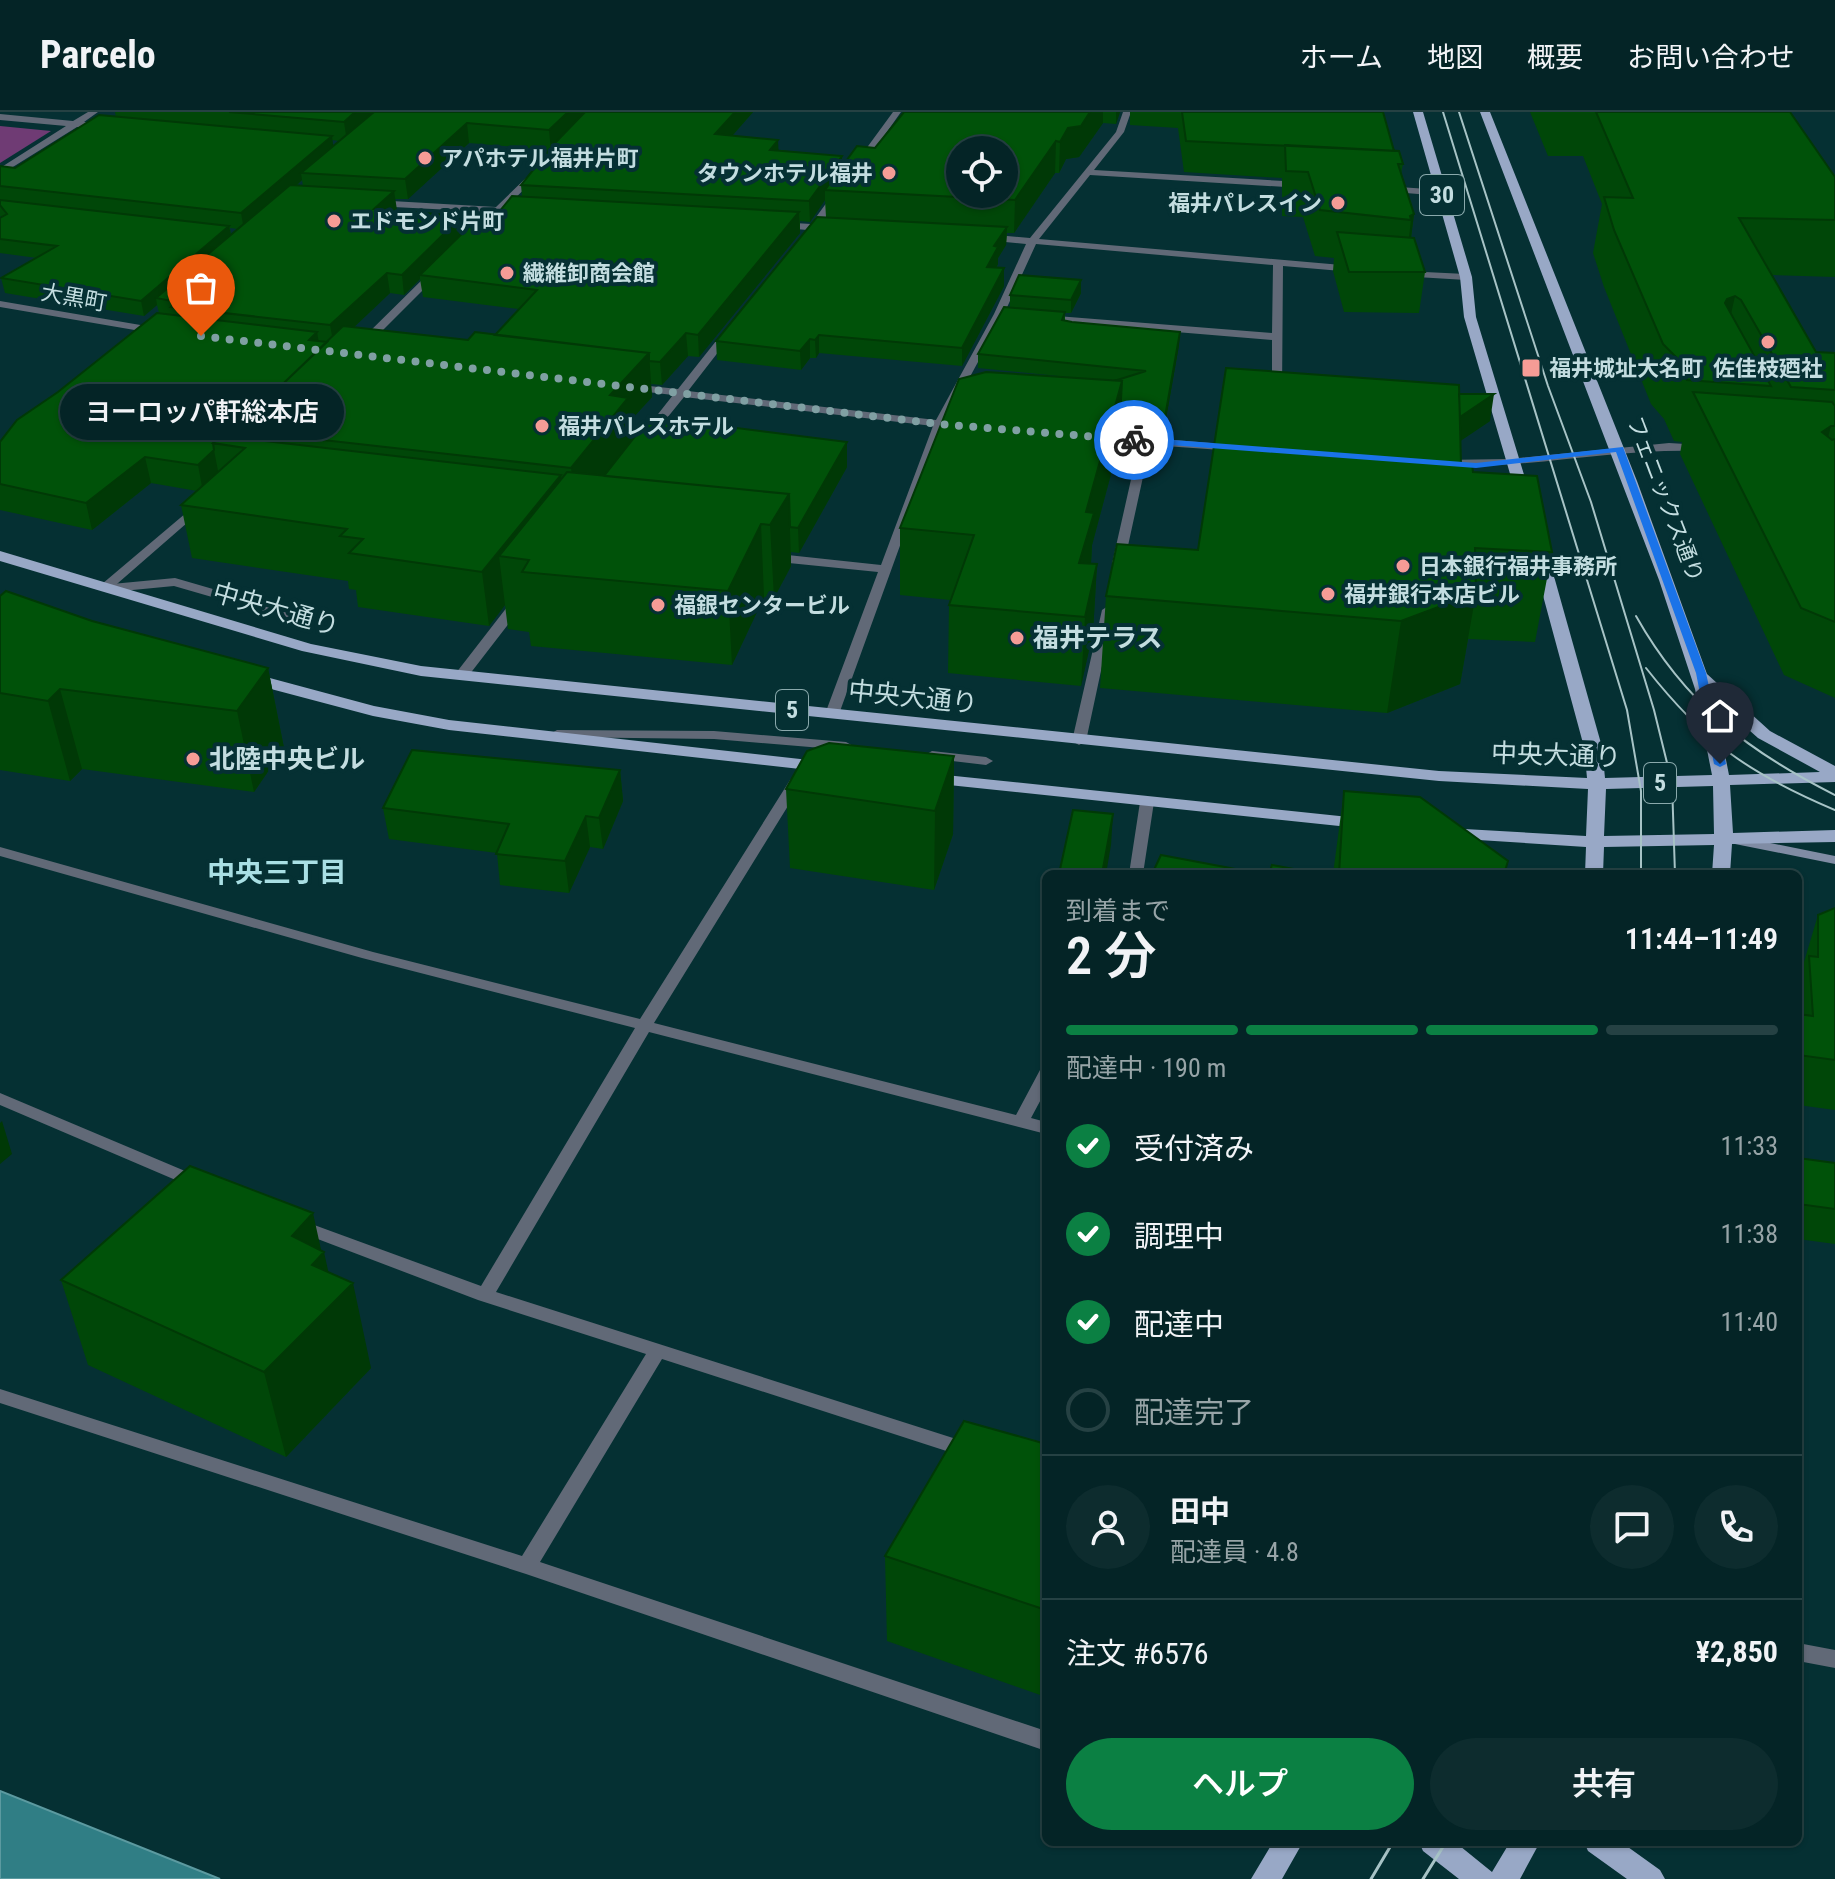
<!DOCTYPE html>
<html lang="ja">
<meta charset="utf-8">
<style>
:root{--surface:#042426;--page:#0d2c2e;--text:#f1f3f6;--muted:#97a4a7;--line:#254143;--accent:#0b8043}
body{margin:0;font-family:"Roboto Condensed","Noto Sans JP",sans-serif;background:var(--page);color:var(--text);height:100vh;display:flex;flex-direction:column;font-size:30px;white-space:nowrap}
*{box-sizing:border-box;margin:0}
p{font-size:26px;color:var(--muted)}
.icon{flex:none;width:44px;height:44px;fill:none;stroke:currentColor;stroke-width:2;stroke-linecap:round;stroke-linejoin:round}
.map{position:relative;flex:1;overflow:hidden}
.side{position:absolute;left:1042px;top:758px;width:760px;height:976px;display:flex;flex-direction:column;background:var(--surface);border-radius:12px;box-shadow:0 2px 6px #0004,0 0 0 2px var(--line)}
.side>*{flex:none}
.controls{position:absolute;left:946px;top:24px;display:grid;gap:16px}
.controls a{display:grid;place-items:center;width:72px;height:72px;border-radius:50%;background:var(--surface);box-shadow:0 2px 6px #0004,0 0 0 2px var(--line);font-size:40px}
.pin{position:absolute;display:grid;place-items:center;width:68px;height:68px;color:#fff;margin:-82px -34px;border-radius:50% 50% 50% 0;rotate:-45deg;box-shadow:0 0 8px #0007}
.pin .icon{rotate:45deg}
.courier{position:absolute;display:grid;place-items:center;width:80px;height:80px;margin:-40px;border:6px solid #1a73e8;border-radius:50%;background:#fff;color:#222;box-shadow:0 2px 10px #0007}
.bubble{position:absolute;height:56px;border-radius:28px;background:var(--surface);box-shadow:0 2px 6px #0004,0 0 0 2px var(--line);font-size:26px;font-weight:600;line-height:56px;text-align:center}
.overview em{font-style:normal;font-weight:600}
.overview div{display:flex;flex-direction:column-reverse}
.overview{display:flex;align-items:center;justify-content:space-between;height:136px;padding:0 24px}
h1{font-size:52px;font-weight:600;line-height:60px}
.bar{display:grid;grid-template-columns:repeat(4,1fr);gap:12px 8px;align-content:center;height:96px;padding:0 24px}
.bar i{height:10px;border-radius:6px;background:var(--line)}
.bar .on{background:var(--accent)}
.bar p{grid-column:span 4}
.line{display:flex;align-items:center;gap:20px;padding:0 24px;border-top:2px solid var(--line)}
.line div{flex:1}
.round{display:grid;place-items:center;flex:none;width:84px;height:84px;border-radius:42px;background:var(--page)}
ol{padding:0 24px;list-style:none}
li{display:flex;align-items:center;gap:24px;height:88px}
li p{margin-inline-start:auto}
li .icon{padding:8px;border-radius:50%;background:var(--accent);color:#fff;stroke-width:4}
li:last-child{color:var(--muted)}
li i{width:44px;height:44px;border:4px solid var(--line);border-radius:50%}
.action{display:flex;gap:16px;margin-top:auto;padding:16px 24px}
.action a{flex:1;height:92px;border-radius:48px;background:var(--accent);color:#fff;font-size:32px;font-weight:600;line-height:92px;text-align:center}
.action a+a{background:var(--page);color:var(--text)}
header{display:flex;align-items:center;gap:48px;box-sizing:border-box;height:112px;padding:0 40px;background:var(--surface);border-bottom:2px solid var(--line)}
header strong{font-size:38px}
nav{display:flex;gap:44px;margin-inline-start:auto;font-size:28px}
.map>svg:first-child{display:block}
</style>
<header>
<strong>Parcelo</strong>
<nav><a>ホーム</a><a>地図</a><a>概要</a><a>お問い合わせ</a></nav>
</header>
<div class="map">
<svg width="1835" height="1767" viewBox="0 0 1835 1767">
<rect width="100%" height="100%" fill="#053033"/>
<!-- green -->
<path fill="#6f3b74" d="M0,14L51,19L0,51Z"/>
<!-- water -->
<path fill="#307e85" stroke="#5c9aa0" stroke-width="2" d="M0,1679L220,1767H0Z"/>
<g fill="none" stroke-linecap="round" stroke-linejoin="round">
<!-- lane -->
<path fill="#616977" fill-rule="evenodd" d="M175,466L296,501L297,504L291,508L174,474L112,480L106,476L112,472Z
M557,618L714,619L846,630L853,634L846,638L714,627L552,625L550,622Z
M932,639L986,645L993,649L986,653L927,646L925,643Z"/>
<!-- street -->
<path fill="#616977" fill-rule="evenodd" d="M88,0H98L84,10L109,13V17L77,15L0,63V56L66,14L0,8V2L73,9Z
M893,0H901L821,113L833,114V118H817L811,122L807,118L775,115L773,113L778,110L811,112Z
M1123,0H1131L1124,20L1094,58L1302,70L1307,73L1302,76L1090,63L1039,127L1353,154L1358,157L1353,160L1283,154L1282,280L1277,283L1272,280V228L1044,209L1039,206L1044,203L1272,221L1273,153L1036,132L1004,202L946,309L967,314L961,317L943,315L839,602L832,606L827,605L825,602L878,460L769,449L763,445L769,441L881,453L933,314L684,285L650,327L646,328L640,325L673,283L630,278L625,275L630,272L678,277L724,219L728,218L733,221L688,279L936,308L994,202L1026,132L985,128L980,125L985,122L1030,126L1116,20Z
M531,61L539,63L506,95L526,97V101L523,102L501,101L494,105L491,104V100L374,94L369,91L374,88L496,95Z
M1385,74L1442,78L1447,81L1442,84L1382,79L1380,77Z
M431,159L440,161L367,234H359V230Z
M1404,159L1466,162L1471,165L1466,168L1400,164V160Z
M0,189L158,216L163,219L158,222L0,195Z
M1099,322L1236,333L1242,336L1236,339L1150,333L1124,452L1118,456L1112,452L1139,332L1095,327L1093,325Z
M1669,331L1702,333L1708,336L1702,339C1615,336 1529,357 1442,354L1436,351L1442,348L1508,347Z
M199,390L205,394L203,397L110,478H102V472Z
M519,485L524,486V492L466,567H456V561L514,486Z
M1108,494L1114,498L1086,629L1079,633L1072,629L1102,498Z
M797,664L804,668L654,911L1016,1003L1040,958L1046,957V978L1031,1006L1046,1010V1022L649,920L496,1180L975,1333L978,1338L975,1343L968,1346L662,1247L540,1450L1046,1619V1639L526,1462L0,1291V1277L522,1444L646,1242L478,1188L294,1118L291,1114L294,1110H306L481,1174L635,916L362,846L0,744V735L373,840L640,907L790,668Z
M1147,686L1154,690L1143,762H1129L1140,690Z
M0,981L204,1067L207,1071L204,1075H192L0,993Z
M1798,1531L1835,1538V1556L1798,1549Z"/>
<!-- secondary -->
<path fill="#808ca4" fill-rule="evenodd" d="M1735,724L1835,744V752L1730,731L1728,728Z"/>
<!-- primary -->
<path fill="#98a8c6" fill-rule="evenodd" d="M1413,0H1423L1472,165L1476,205L1532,389L1530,392L1525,393L1518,389L1464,205L1460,165Z
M1480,0H1490L1637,369L1707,562L1770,619L1835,654V670L1730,673L1733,721L1835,718V730L1732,732L1730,762H1712L1714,733L1604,735L1603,762H1585L1586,735L1447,726L1438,721L1447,716L1586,724L1588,677L1439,669L421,564L302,539L0,449V439L311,532L421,554L1439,659L1587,666L1584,635L1532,443L1540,438L1548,443L1602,635L1605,666L1712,663L1695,577L1659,468ZM1714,587L1758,626L1820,660L1729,663ZM1713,674L1714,722L1604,724L1606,677Z
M247,560L374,594L449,608L827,650L836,655L827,660L449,618L373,604L241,569L239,565Z
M926,661L1368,707L1377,712L1368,717L920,670L917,666L920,662Z
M1273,1730H1303L1282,1767H1251Z
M1419,1730H1455L1492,1760L1510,1730H1540L1520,1767H1459L1423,1739Z
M1584,1730H1621L1660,1758L1665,1767H1627L1588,1739Z"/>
<!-- tram-far1 -->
<path stroke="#a7c3c6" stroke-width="2" d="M1443,0L1627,598L1641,679V762
M1459,0L1548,274L1591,390L1654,598L1672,671L1675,762
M1636,504C1685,591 1747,639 1835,683
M1646,556C1705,631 1748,661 1835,698"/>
<!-- tram -->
<path stroke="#a7c3c6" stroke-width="3" d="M1371,1767L1393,1730
M1423,1767L1446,1730"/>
</g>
<!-- wall -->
<path fill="#004708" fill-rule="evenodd" d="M115,0H753L732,24L778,38L842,44V54L875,36L904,0H1120L1116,12L1103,11L1079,45L1066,47L1059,61H1055L1014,121H1007L1006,133L998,146V152L996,156H1004V174L962,254L819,241L816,246H810L801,258L717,248L716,229L826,105L825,88L810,110L800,109V121L699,245L688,244L662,273L651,272L652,285L630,309L632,329L847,330V355L799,441L791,440V454L774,486L764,485L732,553L531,534L529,520L508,517L505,493L489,514L358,495L356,478L349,477L348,469L192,446L181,393L197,379L151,371L92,418L0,398V330L58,280L159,201L157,193L144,204L5,181L1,166L37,146L0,141V106L2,105L0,104V54L15,56L116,5ZM332,28L339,29L333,34ZM469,31L549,38L521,73L522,84L495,105L464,120L396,99L395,87H408ZM302,68L303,74H296ZM230,116L238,117L231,123ZM420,167L423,185L519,197L495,223L468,228L354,215L390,181L404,183Z
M1130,0H1383L1394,39L1403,52L1401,62L1414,102L1411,126L1425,160L1419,201L1344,200L1333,159L1334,146L1315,144L1303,105L1282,104V66L1184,60L1178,16L1130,13Z
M1530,0H1790L1835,65V165L1772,163L1816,240L1835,241V586L1784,563L1680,342L1682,330L1674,329L1664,307L1651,292L1604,175L1593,141L1602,92L1583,44H1548Z
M1081,168V181L1071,201H1065V209L1179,233L1164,318L1123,315L1122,320L1119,319V332L1092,433L1091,452H1097L1093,520L1081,574L948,561L949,493L950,488L900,483V416L1109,269L978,256V242L1010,196V183Z
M1459,282L1490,309L1460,329L1461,353L1473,360L1552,440L1535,530L1468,527L1460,572L1387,601L1100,576L1106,484L1198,438Z
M0,484L268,556L284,636L254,680L82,657L70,669L0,658Z
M954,644L953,722L934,778L790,756L786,677Z
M620,658L623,689L603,737L590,735L569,781L500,773L497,741L389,727L383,696Z
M1344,679L1508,749L1505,762H1333Z
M1835,796V998L1798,993V882L1804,862V850L1818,803Z
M1798,1046L1835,1051V1132L1798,1127Z
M321,1139L328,1161L371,1256L286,1345L88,1253L61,1168Z
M1046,1332V1585L887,1529L885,1444Z"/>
<!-- shaded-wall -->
<path fill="#003906" d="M355,0H381L347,30L344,10Z
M568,0H591L551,39L549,18Z
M735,0H753L716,42L715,22Z
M1090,0H1103V11L1079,45L1066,47L1059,61L1060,30L1068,16Z
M1116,0H1120L1116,12Z
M467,11L469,31L408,87L405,67Z
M332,24L334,41L301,61L302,68L244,118L241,101Z
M778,28L779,48L770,38Z
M1056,29L1055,61L1014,121L1015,88Z
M842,44V65L825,78V88L810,110L809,89Z
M394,79L397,98L377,116L374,97Z
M799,100L800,121L699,245L698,223Z
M1414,102L1408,149L1406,150L1411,108L1410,104Z
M462,104L464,124L420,163V167L404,183L402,163Z
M229,114L232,128L156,186L157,193L144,204L141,189Z
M1007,115L1006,133L998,146V152L986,173L987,155L994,134Z
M1004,156V174L962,254V236Z
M387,161L390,181L334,234L330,213Z
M1081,168V181L1071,201V188Z
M1735,184L1722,243L1712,250L1727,187Z
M317,220L320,236L235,318L238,335L219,332L309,228Z
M1180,220L1179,233L1164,318L1165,305Z
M686,221L688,244L662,273L660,250Z
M819,223V241L816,246L815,228Z
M810,227V246L801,258L800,239Z
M649,241L652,285L630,309L632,331L576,403L571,356L610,283Z
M1122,269L1119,332L1092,433L1090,468L1079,451L1086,400Z
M1494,282L1490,309L1447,338L1450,312Z
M1831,314L1815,377L1822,320Z
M847,330V355L799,441L798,416Z
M214,338L219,364L203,380L198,353Z
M145,345L151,371L92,418L86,391Z
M561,363L566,415L499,444L505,493L489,514L482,460Z
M789,382L791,454L774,486L770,413Z
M761,412L764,485L732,553L728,479Z
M1097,452L1093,520L1081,574L1085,505Z
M1476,481L1460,572L1387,601L1401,509Z
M268,556L284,636L254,680L237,599Z
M60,577L82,657L70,669L48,589Z
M954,644L953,722L934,778L935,699Z
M620,658L623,689L603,737L599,706Z
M1113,702L1111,733L1106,762H1102Z
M586,704L590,735L569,781L565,749Z
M2,1009L12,1042L0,1052V1011Z
M313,1101L322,1142L324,1140L335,1190L353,1171L371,1256L286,1345L264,1260L292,1124Z"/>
<!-- building -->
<path fill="#005209" stroke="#003906" stroke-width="2" fill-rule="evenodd" d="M229,0H355L344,10Z
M374,0H568L549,18L467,11L405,67L301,61Z
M585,0H735L715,22L778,28L770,38L842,44L809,89L521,73L554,32Z
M904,0H1090L1081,14L1068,16L1060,30L1056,29L1015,88L825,78L857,34L875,36ZM960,38H1004V82H960Z
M1182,0H1383L1394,39L1186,29Z
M1596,0H1790L1835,65V108L1739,106L1816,240L1835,241V278L1791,275L1741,188L1735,184L1727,187L1725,191L1771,274L1687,268L1677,246L1663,232L1614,118L1604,85L1633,86Z
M99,3L332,24L241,101L0,74V54L15,56Z
M1285,33L1399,39L1403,52H1398L1414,102L1410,104L1411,108L1320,98L1308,60L1286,59Z
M290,73L394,79L374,97L462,104L402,163L387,161L330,213L171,195L177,190L156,186Z
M512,84L799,100L698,223L686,221L660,250L649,249V241L495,223L537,178L420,163L480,104L495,105Z
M0,88L229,114L141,189L1,166L57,134L0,127V106L7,102L0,93Z
M817,105L1007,115L994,134L998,135L987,155L1004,156L962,236L819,223L815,228L810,227L800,239L716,229Z
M1337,120L1414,126L1425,160H1349Z
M1019,163L1081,168L1071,188L1010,183Z
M1004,195L1065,200L1062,208L1072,210L1180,220L1165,305L1124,301L1123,306H1120L1122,269H1114L1146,259L978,242Z
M157,201L317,220L309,228L327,230L228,324H222L213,331L214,338L198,353L145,345L86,391L0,372V330L17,308L58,280Z
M343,214L468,228L475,220L649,241L610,283L628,286L571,356L235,318Z
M1226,256L1459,273L1461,353H1472L1473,360L1537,364L1552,440L1475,436L1476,481L1401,509L1106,484L1117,432L1198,438Z
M986,260L1122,269L1086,400L1094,401L1079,451L1097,452L1085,505L949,493L974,423L900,416L959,267Z
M1693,280L1832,290L1835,294V314H1831L1822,320L1832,328L1835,327V510L1801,496Z
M1459,282H1494L1460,305Z
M648,308L719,317L721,314L847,330L798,416L790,415L789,382L604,364Z
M222,324L561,363L482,460L349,441L363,427L340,424L347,417L181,393L245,336L213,331Z
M567,360L789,382L770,413L761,412L728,479L522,460L529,448L499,444Z
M6,479L92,509L268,556L237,599L60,577L48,589L0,581V484Z
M829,631L954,644L935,699L786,677L807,639Z
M412,638L620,658L599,706L586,704L565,749L496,742L509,712L383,696Z
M1344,679L1420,685L1508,749L1504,762H1339Z
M1073,698L1113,702L1102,762H1059Z
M1161,743L1262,762H1152Z
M1272,753L1321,762H1269Z
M1835,796V948L1798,943V902L1813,904L1809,844L1818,845V803Z
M1798,1046L1835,1051V1097L1798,1092Z
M190,1054L313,1101L292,1124L324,1140L312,1153L353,1171L264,1260L61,1168Z
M964,1309L1046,1332V1498L885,1444Z"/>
<!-- route -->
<path fill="#1a73e8" d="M1134,325L1476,351L1623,335L1706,561L1726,652L1720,655L1714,652L1696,561L1616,340L1476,356L1131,330Z"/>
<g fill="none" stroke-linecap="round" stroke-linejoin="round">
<!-- done -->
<path stroke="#80a0a3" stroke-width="8" stroke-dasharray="0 14.4" d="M201,224L939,312L1134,328"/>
</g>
<!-- markers -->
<g fill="#f59c96" stroke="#053033" stroke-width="3">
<circle cx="425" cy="46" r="8"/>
<circle cx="889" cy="61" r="8"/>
<circle cx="1338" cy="91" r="8"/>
<circle cx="334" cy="109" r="8"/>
<circle cx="507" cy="161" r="8"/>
<circle cx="1768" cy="230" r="8"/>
<rect x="1521" y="246" width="20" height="20" rx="4"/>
<circle cx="542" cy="314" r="8"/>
<circle cx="1403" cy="454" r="8"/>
<circle cx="1328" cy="482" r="8"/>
<circle cx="658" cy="493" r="8"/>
<circle cx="1017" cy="526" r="8"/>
<circle cx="193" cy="647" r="8"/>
</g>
<g text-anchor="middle" stroke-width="8" stroke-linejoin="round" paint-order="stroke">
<!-- far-poi labels -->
<g font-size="22" font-weight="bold" fill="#c3dde0" stroke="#053033" text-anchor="start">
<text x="441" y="54">アパホテル福井片町</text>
<text x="873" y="69" text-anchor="end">タウンホテル福井</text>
<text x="1322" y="99" text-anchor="end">福井パレスイン</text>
<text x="350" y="117">エドモンド片町</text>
<text x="523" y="169">繊維卸商会館</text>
<text x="1549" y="264">福井城址大名町</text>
<text x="1768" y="264" text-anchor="middle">佐佳枝廼社</text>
<text x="558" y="322">福井パレスホテル</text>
<text x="1419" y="462">日本銀行福井事務所</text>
<text x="1344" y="490">福井銀行本店ビル</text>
<text x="674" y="501">福銀センタービル</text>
</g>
<!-- far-street labels -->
<g font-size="22" fill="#c3dde0" stroke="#053033">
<text transform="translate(74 185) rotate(10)" y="8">大黒町</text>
<text transform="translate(1666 387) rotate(69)" y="8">フェニックス通り</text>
</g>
<!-- shield labels -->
<g fill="#053033" stroke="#8aa9ac" stroke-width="2">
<rect x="1420" y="63" width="44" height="40" rx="6"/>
<rect x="776" y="578" width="32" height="40" rx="6"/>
<rect x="1644" y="651" width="32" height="40" rx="6"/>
</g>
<g font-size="24" font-weight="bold" fill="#c3dde0">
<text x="1442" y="91">30</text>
<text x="792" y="606">5</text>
<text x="1660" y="679">5</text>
</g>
<!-- street labels -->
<g font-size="26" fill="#c3dde0" stroke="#053033">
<text transform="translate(276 497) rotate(16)" y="9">中央大通り</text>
<text transform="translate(913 585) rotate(6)" y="9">中央大通り</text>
<text transform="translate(1556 643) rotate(2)" y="9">中央大通り</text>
</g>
<!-- poi labels -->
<g font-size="26" font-weight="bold" fill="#c3dde0" stroke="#053033" text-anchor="start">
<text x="1033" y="535">福井テラス</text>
<text x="209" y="656">北陸中央ビル</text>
</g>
<!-- neighbourhood labels -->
<g font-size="28" font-weight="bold" fill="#a9dfe4" stroke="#053033">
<text x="277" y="770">中央三丁目</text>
</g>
</g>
</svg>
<div class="controls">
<a><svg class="icon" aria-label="locate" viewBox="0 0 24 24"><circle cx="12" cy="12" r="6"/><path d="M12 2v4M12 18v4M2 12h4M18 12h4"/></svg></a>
</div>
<div class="pin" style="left:201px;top:224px;background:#ea580c"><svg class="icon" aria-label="bag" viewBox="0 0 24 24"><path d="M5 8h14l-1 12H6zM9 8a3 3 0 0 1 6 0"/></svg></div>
<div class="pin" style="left:1720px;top:652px;background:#1f2937"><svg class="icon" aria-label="home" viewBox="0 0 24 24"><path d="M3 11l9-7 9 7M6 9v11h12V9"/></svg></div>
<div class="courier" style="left:1134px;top:328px"><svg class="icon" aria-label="bike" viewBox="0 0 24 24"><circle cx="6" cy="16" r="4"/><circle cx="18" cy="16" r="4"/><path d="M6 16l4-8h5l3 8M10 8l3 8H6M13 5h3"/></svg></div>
<div class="bubble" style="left:60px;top:272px;width:284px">ヨーロッパ軒総本店</div>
<section class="side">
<div class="overview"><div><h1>2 分</h1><p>到着まで</p></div><em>11:44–11:49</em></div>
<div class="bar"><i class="on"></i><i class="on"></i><i class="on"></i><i></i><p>配達中 · 190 m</p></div>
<ol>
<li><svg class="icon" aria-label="check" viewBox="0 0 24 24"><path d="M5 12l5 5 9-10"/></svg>受付済み<p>11:33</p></li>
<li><svg class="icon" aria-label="check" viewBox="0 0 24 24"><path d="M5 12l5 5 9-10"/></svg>調理中<p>11:38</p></li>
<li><svg class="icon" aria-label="check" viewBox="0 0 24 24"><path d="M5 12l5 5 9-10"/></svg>配達中<p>11:40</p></li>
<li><i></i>配達完了</li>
</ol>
<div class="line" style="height:144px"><a class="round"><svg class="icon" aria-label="person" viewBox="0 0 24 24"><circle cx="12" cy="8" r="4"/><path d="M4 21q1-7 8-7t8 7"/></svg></a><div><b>田中</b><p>配達員 · 4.8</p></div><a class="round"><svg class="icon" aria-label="chat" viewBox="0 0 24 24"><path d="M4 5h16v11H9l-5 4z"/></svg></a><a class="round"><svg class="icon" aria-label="phone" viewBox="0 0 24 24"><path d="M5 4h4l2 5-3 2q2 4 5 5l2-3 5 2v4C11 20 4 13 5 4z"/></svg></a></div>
<div class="line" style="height:104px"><div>注文 #6576</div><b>¥2,850</b></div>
<div class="action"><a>ヘルプ</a><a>共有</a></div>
</section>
</div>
